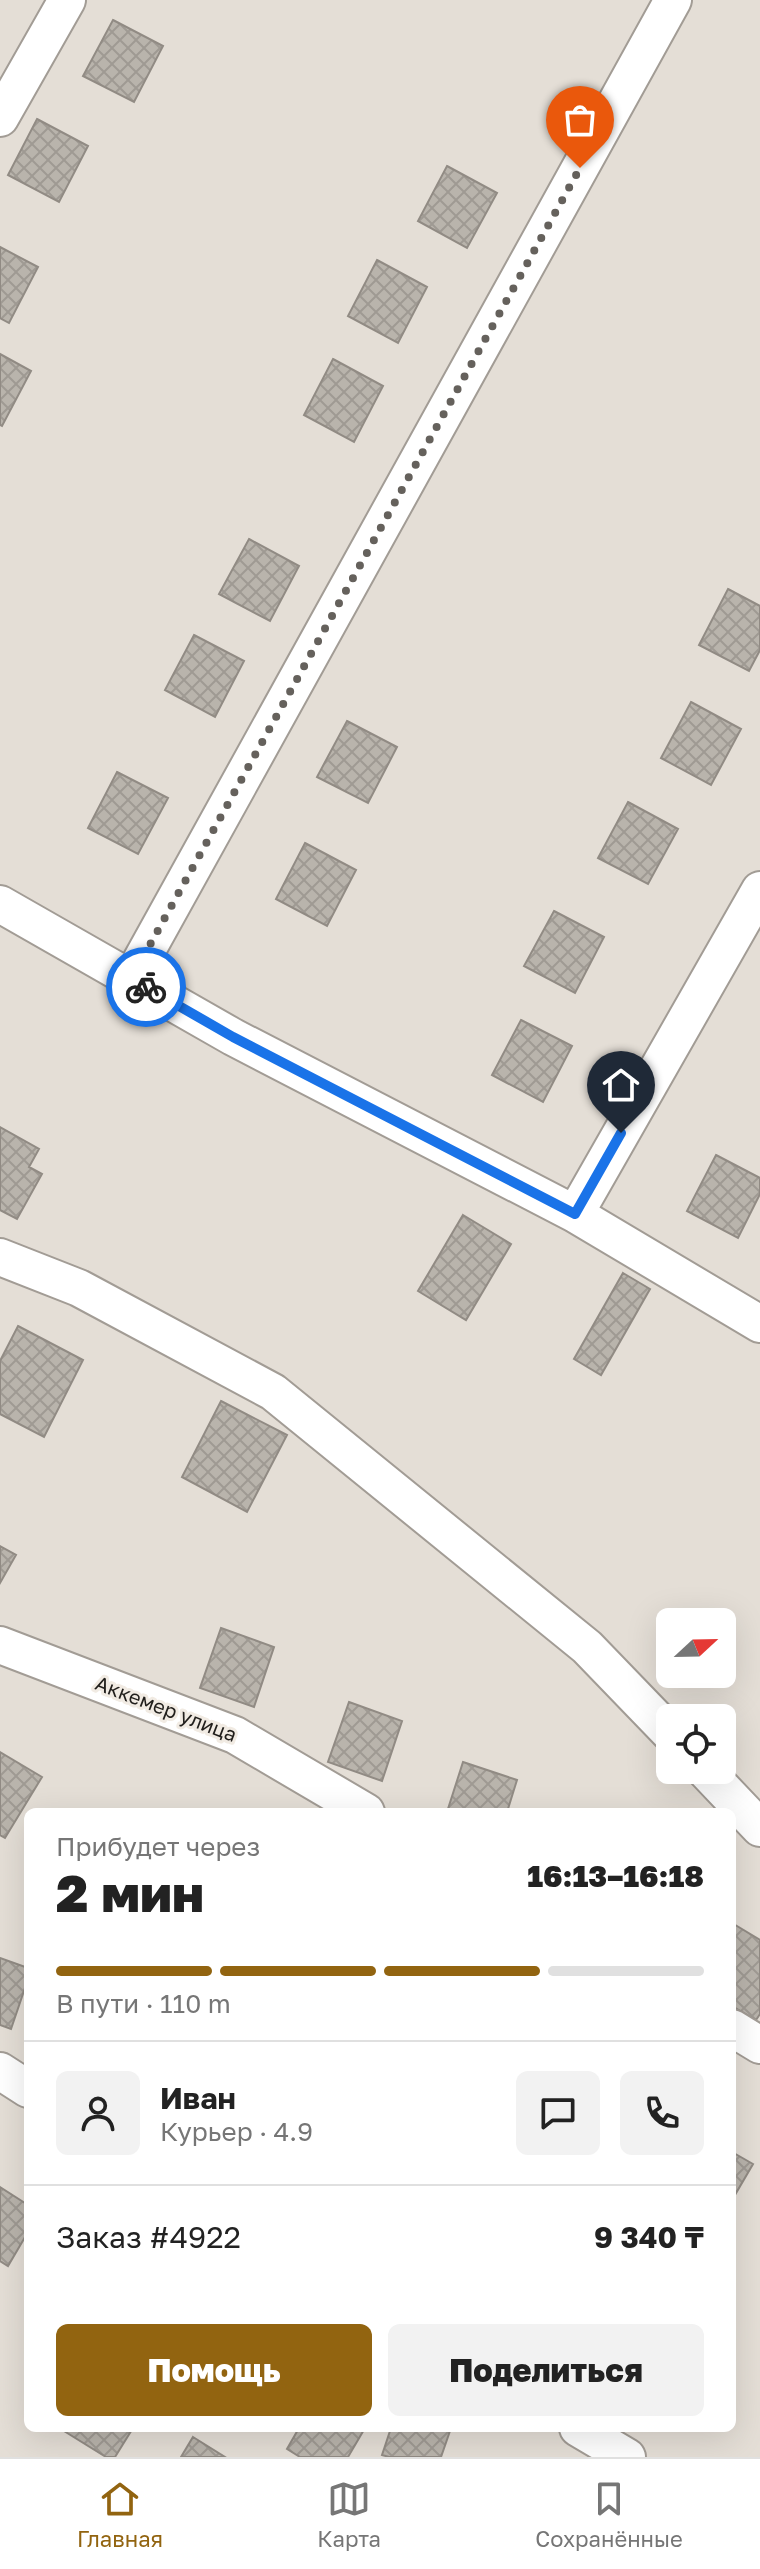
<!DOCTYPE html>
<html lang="ru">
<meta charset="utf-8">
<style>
:root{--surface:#fff;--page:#f2f2f2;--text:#222;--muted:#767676;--line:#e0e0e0;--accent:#926410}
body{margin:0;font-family:"Golos Text",sans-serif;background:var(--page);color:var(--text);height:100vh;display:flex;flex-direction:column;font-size:30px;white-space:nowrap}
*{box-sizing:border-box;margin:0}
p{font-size:26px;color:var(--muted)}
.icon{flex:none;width:44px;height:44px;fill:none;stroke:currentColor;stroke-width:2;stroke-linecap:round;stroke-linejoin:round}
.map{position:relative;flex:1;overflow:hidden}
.side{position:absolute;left:24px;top:1808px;width:712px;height:624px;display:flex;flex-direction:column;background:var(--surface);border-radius:12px;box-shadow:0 8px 32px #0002}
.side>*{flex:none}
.needle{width:52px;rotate:68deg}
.buttons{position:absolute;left:656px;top:1608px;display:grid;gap:16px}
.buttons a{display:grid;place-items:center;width:80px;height:80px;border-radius:12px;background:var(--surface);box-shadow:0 8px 32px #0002;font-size:40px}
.pin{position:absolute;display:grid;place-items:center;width:68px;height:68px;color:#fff;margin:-82px -34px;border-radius:50% 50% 50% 0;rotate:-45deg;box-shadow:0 0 8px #0007}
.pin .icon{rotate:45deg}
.courier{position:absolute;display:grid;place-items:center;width:80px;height:80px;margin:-40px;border:6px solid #1a73e8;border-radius:50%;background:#fff;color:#222;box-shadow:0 2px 10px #0007}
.headline em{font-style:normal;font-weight:800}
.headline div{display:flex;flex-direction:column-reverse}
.headline{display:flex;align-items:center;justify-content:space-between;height:136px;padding:0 32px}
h1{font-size:52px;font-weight:800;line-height:60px}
.bar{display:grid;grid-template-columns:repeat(4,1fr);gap:12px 8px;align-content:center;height:96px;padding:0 32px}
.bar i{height:10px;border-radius:6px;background:var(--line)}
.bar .active{background:var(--accent)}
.bar p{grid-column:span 4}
.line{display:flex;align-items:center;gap:20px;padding:0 32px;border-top:2px solid var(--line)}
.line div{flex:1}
.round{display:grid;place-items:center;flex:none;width:84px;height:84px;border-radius:12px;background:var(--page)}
.primary-button{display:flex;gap:16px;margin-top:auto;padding:16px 32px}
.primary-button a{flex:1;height:92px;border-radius:12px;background:var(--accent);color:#fff;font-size:32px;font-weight:800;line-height:92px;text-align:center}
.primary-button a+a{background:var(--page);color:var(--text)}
.tabs{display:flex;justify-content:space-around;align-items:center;height:112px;border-top:2px solid var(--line);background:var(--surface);font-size:22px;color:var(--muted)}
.tabs a{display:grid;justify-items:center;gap:4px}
.tabs .active{color:var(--accent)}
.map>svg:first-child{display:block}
</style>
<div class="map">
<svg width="760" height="2457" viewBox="0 0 760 2457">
<defs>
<pattern id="building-cross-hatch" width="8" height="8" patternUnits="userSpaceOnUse" patternTransform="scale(2)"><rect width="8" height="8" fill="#b9b4ac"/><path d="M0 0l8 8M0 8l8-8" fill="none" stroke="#9f9a93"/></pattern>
</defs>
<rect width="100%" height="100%" fill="#e4ded6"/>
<!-- building -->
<path fill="url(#building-cross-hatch)" stroke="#918b84" stroke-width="2" d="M113,20L163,46L134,102L83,76Z
M37,119L88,146L59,202L8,175Z
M447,166L497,193L467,248L418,221Z
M0,247L38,267L9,323L0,318Z
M377,260L427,287L398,343L348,316Z
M0,354L31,371L2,426L0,425Z
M333,359L383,386L354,442L304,415Z
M249,539L299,566L270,621L219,594Z
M728,589L760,606V650L749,671L699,645Z
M194,635L244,661L215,717L165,690Z
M691,702L741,729L711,785L661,758Z
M347,721L397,747L368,803L317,777Z
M117,772L168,798L138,854L88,828Z
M628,802L678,829L648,884L598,858Z
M305,843L356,870L327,926L276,899Z
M554,911L604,937L575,993L524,966Z
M521,1020L572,1046L543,1102L492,1075Z
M0,1127L39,1149L29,1167L42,1174L17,1219L0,1210Z
M716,1155L760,1178V1194L738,1238L687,1211Z
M463,1215L511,1244L466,1320L418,1291Z
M623,1273L650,1289L601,1375L574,1359Z
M18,1326L83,1360L44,1437L0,1414V1361Z
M221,1401L287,1435L247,1512L182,1477Z
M0,1546L16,1555L0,1583Z
M221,1628L274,1647L254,1707L200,1688Z
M349,1702L402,1721L382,1781L328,1762Z
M0,1752L42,1777L5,1838L0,1835Z
M463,1762L517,1780L507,1812H447Z
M732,1923L760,1940V2014L756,2020L732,2006Z
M0,1958L28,1968V1979L11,2029L0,2025Z
M732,2152L753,2164L732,2200Z
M0,2187L28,2205V2232L8,2266L0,2261Z
M66,2428H133L115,2457H106L64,2431Z
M299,2428H365L348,2457H300L287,2449Z
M391,2428H451L441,2457H389L382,2455Z
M193,2437L225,2457H181Z"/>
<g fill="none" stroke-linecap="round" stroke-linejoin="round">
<!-- minor casing -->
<g stroke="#a29c95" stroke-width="40">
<path id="minor" d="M0,118L67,0
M0,904L233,1037L575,1214L760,1324
M131,979L673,0
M575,1214L760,890
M0,1257L79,1288L273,1392L587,1647L670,1733
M0,1645L235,1735L366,1812
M705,1770L760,1828
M732,2028L760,2045
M0,2071L28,2089
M578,2428L627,2457"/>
</g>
<!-- minor -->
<use href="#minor" stroke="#fff" stroke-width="36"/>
</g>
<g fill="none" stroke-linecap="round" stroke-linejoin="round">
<!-- done -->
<path stroke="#65615c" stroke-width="8" stroke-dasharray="0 14.4" d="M146,987L131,979L580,168"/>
<!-- route -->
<path stroke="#1a73e8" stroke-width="10" d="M146,987L233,1037L575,1214L621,1133"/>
</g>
<g text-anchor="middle" stroke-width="6" stroke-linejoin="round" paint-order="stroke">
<!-- street labels -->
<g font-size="20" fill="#201e1b" stroke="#f1ebe3">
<text transform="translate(166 1709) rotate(21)" y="7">Аккемер улица</text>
</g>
</g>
</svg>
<div class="buttons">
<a><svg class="needle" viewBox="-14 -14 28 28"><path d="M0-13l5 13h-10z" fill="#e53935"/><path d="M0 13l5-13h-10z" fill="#767676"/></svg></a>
<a><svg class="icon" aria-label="locate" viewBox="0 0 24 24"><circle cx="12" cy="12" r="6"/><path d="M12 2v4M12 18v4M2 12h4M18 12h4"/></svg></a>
</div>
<div class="pin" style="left:580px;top:168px;background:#ea580c"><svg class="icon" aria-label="bag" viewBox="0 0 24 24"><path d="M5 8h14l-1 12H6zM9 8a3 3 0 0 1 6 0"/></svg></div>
<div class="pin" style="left:621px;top:1133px;background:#1f2937"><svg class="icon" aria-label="home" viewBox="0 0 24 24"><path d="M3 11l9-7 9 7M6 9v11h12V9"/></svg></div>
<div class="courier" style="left:146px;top:987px"><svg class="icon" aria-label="bike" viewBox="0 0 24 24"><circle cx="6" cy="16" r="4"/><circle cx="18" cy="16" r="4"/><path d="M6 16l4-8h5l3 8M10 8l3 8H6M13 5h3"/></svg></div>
<section class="side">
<div class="headline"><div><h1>2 мин</h1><p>Прибудет через</p></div><em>16:13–16:18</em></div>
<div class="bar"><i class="active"></i><i class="active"></i><i class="active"></i><i></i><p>В пути · 110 m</p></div>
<div class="line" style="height:144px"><a class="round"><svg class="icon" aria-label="person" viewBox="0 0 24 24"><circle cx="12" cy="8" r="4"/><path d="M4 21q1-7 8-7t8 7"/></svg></a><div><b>Иван</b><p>Курьер · 4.9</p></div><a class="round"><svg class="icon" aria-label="chat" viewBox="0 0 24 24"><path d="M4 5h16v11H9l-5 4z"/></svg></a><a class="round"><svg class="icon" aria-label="phone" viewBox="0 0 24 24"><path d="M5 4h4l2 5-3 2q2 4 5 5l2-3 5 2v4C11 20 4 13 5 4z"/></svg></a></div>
<div class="line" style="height:104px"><div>Заказ #4922</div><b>9 340 ₸</b></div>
<div class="primary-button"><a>Помощь</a><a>Поделиться</a></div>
</section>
</div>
<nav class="tabs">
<a class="active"><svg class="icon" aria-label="home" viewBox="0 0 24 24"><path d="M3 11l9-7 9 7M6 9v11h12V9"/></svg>Главная</a>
<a><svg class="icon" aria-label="map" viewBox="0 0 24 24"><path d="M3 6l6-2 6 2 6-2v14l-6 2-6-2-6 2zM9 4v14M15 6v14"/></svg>Карта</a>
<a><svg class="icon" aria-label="saved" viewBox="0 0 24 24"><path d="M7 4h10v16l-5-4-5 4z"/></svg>Сохранённые</a>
</nav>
